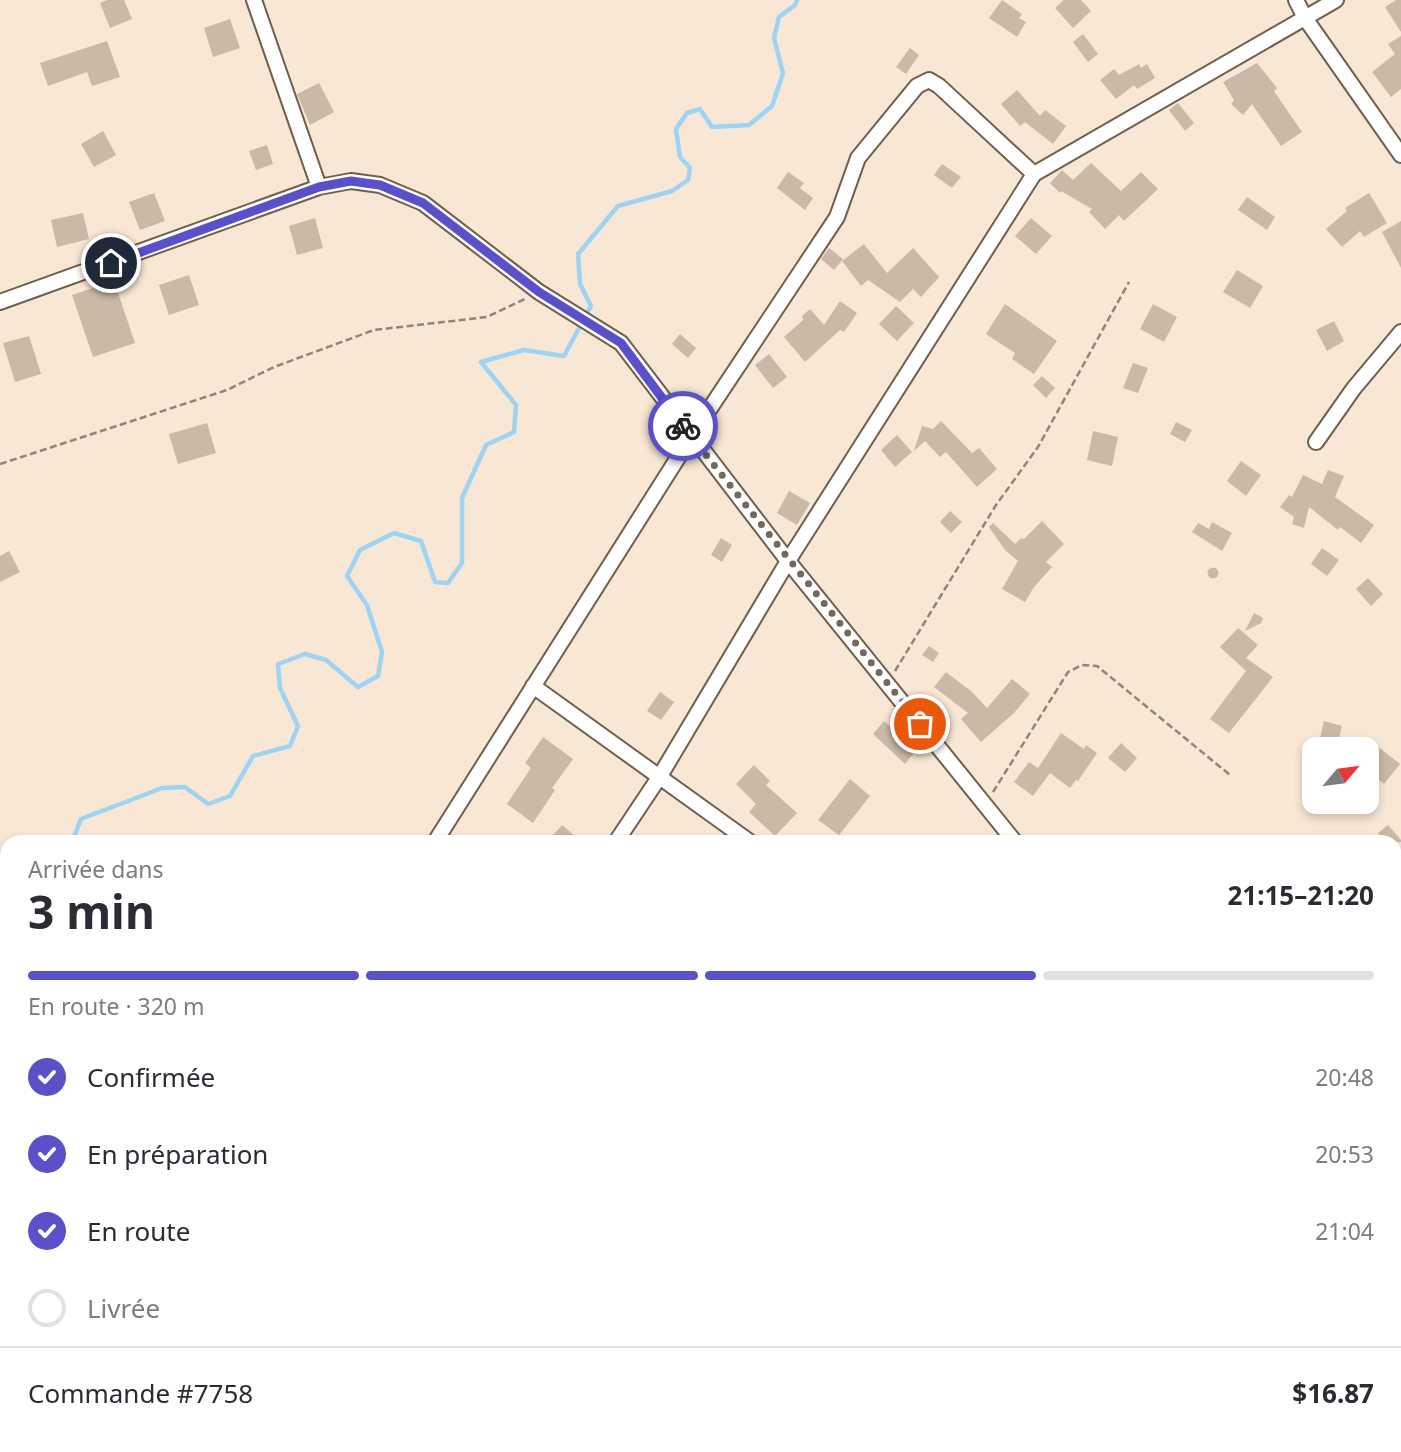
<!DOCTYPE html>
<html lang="fr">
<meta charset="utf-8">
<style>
:root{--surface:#fff;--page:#f7f7f7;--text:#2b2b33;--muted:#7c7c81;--line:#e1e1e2;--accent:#5a51c9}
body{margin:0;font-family:"Noto Sans",sans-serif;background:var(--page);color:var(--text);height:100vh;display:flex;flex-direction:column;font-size:26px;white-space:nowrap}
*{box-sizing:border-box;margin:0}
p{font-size:23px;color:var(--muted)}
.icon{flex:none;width:38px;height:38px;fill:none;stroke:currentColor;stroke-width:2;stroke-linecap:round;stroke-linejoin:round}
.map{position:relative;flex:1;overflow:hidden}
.panel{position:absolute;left:0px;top:835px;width:1402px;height:618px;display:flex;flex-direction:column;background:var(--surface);border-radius:21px 21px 0 0;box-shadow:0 4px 10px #0003}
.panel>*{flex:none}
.needle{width:46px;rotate:61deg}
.tools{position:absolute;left:1302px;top:737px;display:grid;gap:14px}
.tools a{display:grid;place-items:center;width:77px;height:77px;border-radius:14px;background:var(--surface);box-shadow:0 4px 10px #0003;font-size:35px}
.pin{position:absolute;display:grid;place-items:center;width:60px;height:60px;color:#fff;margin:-30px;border:4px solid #fff;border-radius:50%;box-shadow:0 2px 7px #0007}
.courier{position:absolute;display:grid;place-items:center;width:70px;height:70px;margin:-35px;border:5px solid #5a51c9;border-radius:50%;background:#fff;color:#222;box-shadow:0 2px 9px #0007}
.head em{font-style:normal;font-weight:700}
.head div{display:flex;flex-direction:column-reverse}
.head{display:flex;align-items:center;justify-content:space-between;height:119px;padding:0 28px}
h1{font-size:46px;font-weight:700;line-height:52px}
.bar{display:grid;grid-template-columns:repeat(4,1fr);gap:10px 7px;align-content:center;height:84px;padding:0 28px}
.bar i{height:9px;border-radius:5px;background:var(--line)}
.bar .selected{background:var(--accent)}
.bar p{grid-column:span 4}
.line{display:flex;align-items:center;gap:18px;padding:0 28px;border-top:2px solid var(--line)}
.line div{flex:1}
ol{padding:0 28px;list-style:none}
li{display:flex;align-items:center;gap:21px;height:77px}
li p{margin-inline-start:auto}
li .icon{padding:7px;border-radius:50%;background:var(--accent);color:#fff;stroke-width:4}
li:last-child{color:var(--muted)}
li i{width:38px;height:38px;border:4px solid var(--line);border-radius:50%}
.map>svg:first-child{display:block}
</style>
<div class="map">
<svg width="1401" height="1452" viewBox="0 0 1401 1452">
<rect width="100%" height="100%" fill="#f8e7d4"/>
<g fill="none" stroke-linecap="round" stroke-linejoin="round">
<!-- stream -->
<path stroke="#9ed3f4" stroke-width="4.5" d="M72,842L81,819L162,788L185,787L208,804L230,796L253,756L290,746L298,726L280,688L278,664L305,654L326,660L358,687L378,676L382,652L367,605L347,576L360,550L394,533L421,541L435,582L448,583L462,563V498L486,445L514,432L516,405L481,362L524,350L564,356L591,306L580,284L578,254L618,206L672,191L688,180L690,168L680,157L676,129L687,113L700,109L712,127L749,125L772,106L783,73L774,38L779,17L795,5L797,0
M7,950L4,951L2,966L7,980
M0,998L7,988"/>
</g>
<!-- building -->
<path fill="#cab9a6" d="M107,0H124L132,19L110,28L100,3Z
M1002,0L1022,14L1019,18L1026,22L1017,37L989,18Z
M1064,0H1081L1091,11L1073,28L1055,8Z
M1396,0H1401V32L1385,7Z
M230,19L240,48L213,57L204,28Z
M1083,34L1098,54L1088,62L1073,42Z
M1401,36V89L1391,97L1372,72L1395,54L1388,44Z
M107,41L120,77L92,86L87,72L48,86L40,63Z
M910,48L919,55L906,74L896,67Z
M1257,63L1277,88L1274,91L1302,132L1281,146L1252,104L1243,115L1231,104L1234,100L1223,82Z
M1139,64L1141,68L1147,64L1155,78L1137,89L1134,85L1116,99L1100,80L1114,69L1119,75Z
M319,83L334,112L310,125L297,94Z
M1017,90L1040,116L1045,110L1066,126L1053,144L1025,122L1020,126L1001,104Z
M1178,103L1194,123L1185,131L1169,110Z
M103,131L116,155L94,167L81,144Z
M267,145L273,164L256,170L249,151Z
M1091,163L1121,191L1141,172L1158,189L1124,221L1119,215L1105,229L1089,212L1092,209L1061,191L1060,193L1050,183L1062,170L1073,180Z
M942,164L961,177L952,188L934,175Z
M788,172L804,183L800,188L813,198L805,210L777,188Z
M154,193L165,221L140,230L129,202Z
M1369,193L1387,223L1364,237L1360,231L1342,247L1326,229L1347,211L1345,208Z
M1247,197L1275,217L1267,230L1238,210Z
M83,213L89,239L57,247L51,220Z
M315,218L323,248L297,255L289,226Z
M1031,218L1052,236L1036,254L1015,236Z
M1401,221V268L1382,232Z
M864,244L887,273L913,248L939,277L921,297L913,289L900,302L868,280L861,286L842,261Z
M829,248L843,259L834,270L821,259Z
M1237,270L1263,286L1250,308L1223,292Z
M189,275L199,305L169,315L159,285Z
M114,281L135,343L93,357L72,295Z
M840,301L857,313L844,332L840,330L805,362L784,337L803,320L802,316L810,309L824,325Z
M1005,304L1057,341L1034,374L1012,359L1015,353L986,334Z
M1153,304L1177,317L1164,342L1140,329Z
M896,306L914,323L897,341L879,324Z
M1334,321L1344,341L1327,351L1316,330Z
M680,334L696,348L688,358L672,344Z
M29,336L41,374L15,382L3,343Z
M769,354L787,377L773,388L755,365Z
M1133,363L1148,368L1138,393L1123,388Z
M1042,376L1055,388L1046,398L1033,385Z
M941,421L972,453L979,448L997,469L977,487L946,452L940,457L925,441L914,451L922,426L933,429Z
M1176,422L1192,430L1185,442L1170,434Z
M207,423L216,453L178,464L169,434Z
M1093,431L1118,437L1112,466L1087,460Z
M897,435L912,452L895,467L881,450Z
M1241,461L1261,475L1246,496L1227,481Z
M1328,470L1344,476L1335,497L1374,525L1361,543L1340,527L1338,530L1309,507L1304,528L1292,524L1294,517L1280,507L1289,495L1292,497L1303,475L1322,484Z
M789,491L810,503L797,525L777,513Z
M950,511L962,522L951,533L940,522Z
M1042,521L1064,544L1046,562L1052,567L1034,587L1025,602L1002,589L1018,561L1005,550L989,527L993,523L1015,544L1021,538L1024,539Z
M1212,522L1232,533L1222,551L1192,532L1198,523L1209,529Z
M721,538L732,545L722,562L711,555Z
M1322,548L1339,560L1327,576L1311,564Z
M9,551L20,572L0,582V556Z
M1207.5 573a5.5 5.5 0 1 1 11 0a5.5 5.5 0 1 1-11 0Z
M1368,578L1383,594L1371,606L1356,589Z
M1254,613L1263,618L1261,623L1245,631Z
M1238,628L1258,645L1246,658L1273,677L1229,733L1210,719L1246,671L1220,647Z
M929,646L939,653L933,662L922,655Z
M946,672L972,692L987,708L1012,679L1030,694L1014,713L981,742L961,719L968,713L934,687Z
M660,692L674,702L661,720L647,711Z
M884,721L916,750L905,764L873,734Z
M1324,721L1342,726L1338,742L1320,738Z
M1061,733L1084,749L1086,745L1097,753L1078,781L1076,780L1070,788L1050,773L1033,796L1014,782L1029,762L1038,768Z
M543,737L573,759L552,788L555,790L533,823L507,804L531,768L525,763Z
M1121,743L1137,758L1125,772L1108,758Z
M1377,746L1400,764L1384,784L1367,770V760Z
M754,765L770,781L766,785L797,813L775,836L749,812L756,804L736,784Z
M850,779L870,796L839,835L818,820Z
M562,825L582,842H547Z
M1388,825L1401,840V842H1385L1378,833Z"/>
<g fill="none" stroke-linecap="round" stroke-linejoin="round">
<!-- minor casing -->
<g stroke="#6e5f4e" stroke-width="18">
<path id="minor" d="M254,0L319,187
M1296,0L1305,18L1401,155
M0,302L319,187L351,181L380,185L423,203L539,292L621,343L788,561L1015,842
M1316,442L1354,388L1401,332
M533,686L750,842
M435,842L691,437L837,217L858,158L917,86L929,80L939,86L1034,174
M616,842L660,776L788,561L1034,174L1336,0
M1395,1151L1401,1155
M1395,1196L1401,1191
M1395,1320L1401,1324
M75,1446L83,1452
M634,1446L646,1452
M1046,1446L1055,1452
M1330,1446L1339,1452
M55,1452L59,1446
M240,1452L244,1446
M425,1452L428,1446
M761,1452L765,1446
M1076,1452L1085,1446"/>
</g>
<!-- path -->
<path stroke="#918578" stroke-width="2.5" stroke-dasharray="7 3.5" stroke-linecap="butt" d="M0,464L227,390L274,367L374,330L487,317L525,299
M895,671L996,505L1038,447L1129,282
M993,792L1068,672L1082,665L1097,666L1230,775"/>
<!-- minor -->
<use href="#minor" stroke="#fff" stroke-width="14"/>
</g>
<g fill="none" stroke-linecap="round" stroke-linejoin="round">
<!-- done -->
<path stroke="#73685d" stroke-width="7" stroke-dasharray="0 12.6" d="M683,426L920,724"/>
<!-- route -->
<path stroke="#5a51c9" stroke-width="9" d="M111,263L319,187L351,181L365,183L380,185L423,203L539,292L621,343L683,426"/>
</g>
</svg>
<div class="tools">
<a><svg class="needle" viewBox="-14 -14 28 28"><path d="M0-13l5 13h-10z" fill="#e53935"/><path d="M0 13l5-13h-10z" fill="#7c7c81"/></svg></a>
</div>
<div class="pin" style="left:920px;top:724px;background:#ea580c"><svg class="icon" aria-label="bag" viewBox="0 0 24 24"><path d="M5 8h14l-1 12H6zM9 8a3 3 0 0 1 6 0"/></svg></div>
<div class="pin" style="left:111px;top:263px;background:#1f2937"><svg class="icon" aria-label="home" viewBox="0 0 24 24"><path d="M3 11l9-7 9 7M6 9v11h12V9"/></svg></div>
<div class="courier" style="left:683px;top:426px"><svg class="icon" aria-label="bike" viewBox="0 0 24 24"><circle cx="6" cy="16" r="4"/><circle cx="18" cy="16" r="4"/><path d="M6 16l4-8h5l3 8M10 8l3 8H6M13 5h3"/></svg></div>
<section class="panel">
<div class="head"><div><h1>3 min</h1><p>Arrivée dans</p></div><em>21:15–21:20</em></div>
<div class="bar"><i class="selected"></i><i class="selected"></i><i class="selected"></i><i></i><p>En route · 320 m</p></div>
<ol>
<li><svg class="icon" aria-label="check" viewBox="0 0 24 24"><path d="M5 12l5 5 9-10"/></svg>Confirmée<p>20:48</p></li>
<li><svg class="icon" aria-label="check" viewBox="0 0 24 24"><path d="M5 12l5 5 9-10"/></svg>En préparation<p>20:53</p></li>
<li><svg class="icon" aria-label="check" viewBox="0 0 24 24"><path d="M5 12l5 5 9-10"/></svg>En route<p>21:04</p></li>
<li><i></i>Livrée</li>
</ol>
<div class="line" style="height:91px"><div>Commande #7758</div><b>$16.87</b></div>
</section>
</div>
